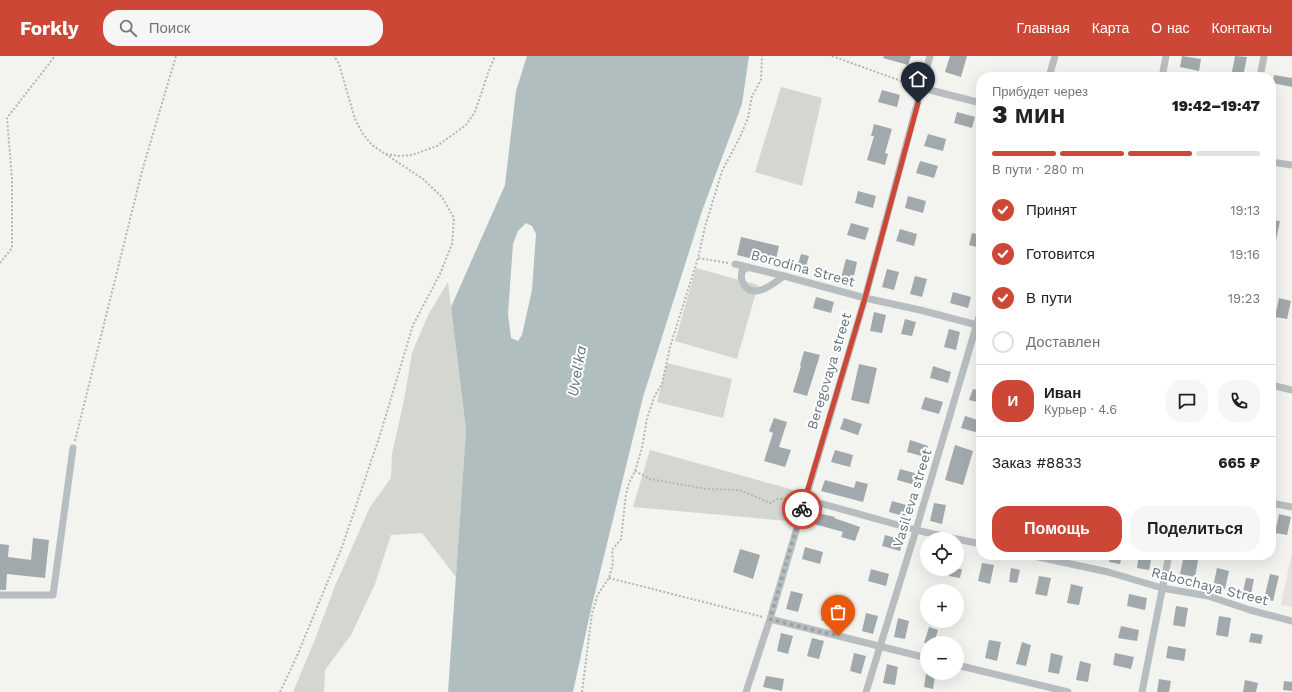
<!DOCTYPE html>
<html lang="ru">
<meta charset="utf-8">
<style>
:root{--surface:#fff;--page:#f6f6f6;--text:#202124;--muted:#757577;--line:#e0e0e0;--accent:#cd4736}
body{margin:0;font-family:"Work Sans",sans-serif;background:var(--page);color:var(--text);height:100vh;display:flex;flex-direction:column;font-size:15px;white-space:nowrap}
*{box-sizing:border-box;margin:0}
p{font-size:13px;color:var(--muted)}
.icon{flex:none;width:22px;height:22px;fill:none;stroke:currentColor;stroke-width:2;stroke-linecap:round;stroke-linejoin:round}
.map{position:relative;flex:1;overflow:hidden}
.drawer{position:absolute;left:976px;top:16px;width:300px;height:488px;display:flex;flex-direction:column;background:var(--surface);border-radius:16px;box-shadow:0 4px 16px #0002}
.drawer>*{flex:none}
.controls{position:absolute;left:920px;top:476px;display:grid;gap:8px}
.controls a{display:grid;place-items:center;width:44px;height:44px;border-radius:50%;background:var(--surface);box-shadow:0 4px 16px #0002;font-size:20px}
.pin{position:absolute;display:grid;place-items:center;width:34px;height:34px;color:#fff;margin:-41px -17px;border-radius:50% 50% 50% 0;rotate:-45deg;box-shadow:0 0 4px #0007}
.pin .icon{rotate:45deg}
.courier{position:absolute;display:grid;place-items:center;width:40px;height:40px;margin:-20px;border:3px solid #cd4736;border-radius:50%;background:#fff;color:#222;box-shadow:0 1px 5px #0007}
.overview em{font-style:normal;font-weight:800}
.overview div{display:flex;flex-direction:column-reverse}
.overview{display:flex;align-items:center;justify-content:space-between;height:68px;padding:0 16px}
h1{font-size:26px;font-weight:800;line-height:30px}
.bar{display:grid;grid-template-columns:repeat(4,1fr);gap:6px 4px;align-content:center;height:48px;padding:0 16px}
.bar i{height:5px;border-radius:3px;background:var(--line)}
.bar .selected{background:var(--accent)}
.bar p{grid-column:span 4}
.line{display:flex;align-items:center;gap:10px;padding:0 16px;border-top:1px solid var(--line)}
.line div{flex:1}
.round{display:grid;place-items:center;flex:none;width:42px;height:42px;border-radius:16px;background:var(--page)}
ol{padding:0 16px;list-style:none}
li{display:flex;align-items:center;gap:12px;height:44px}
li p{margin-inline-start:auto}
li .icon{padding:4px;border-radius:50%;background:var(--accent);color:#fff;stroke-width:4}
li:last-child{color:var(--muted)}
li i{width:22px;height:22px;border:2px solid var(--line);border-radius:50%}
.cta{display:flex;gap:8px;margin-top:auto;padding:8px 16px}
.cta a{flex:1;height:46px;border-radius:16px;background:var(--accent);color:#fff;font-size:16px;font-weight:800;line-height:46px;text-align:center}
.cta a+a{background:var(--page);color:var(--text)}
header{display:flex;align-items:center;gap:24px;box-sizing:border-box;height:56px;padding:0 20px;background:var(--accent);color:#fff}
header strong{font-size:19px}
nav{display:flex;gap:22px;margin-inline-start:auto;font-size:14px}
.search{width:280px;height:36px;background:var(--page);display:flex;align-items:center;gap:10px;box-sizing:border-box;padding:0 14px;border-radius:16px;color:var(--muted);font-size:15px}
.map>svg:first-child{display:block}
</style>
<header>
<strong>Forkly</strong>
<div class="search"><svg class="icon" aria-label="search" viewBox="0 0 24 24"><circle cx="10" cy="10" r="6"/><path d="M15 15l6 6"/></svg>Поиск</div>
<nav><a>Главная</a><a>Карта</a><a>О нас</a><a>Контакты</a></nav>
</header>
<div class="map">
<svg width="1292" height="636" viewBox="0 0 1292 636">
<rect width="100%" height="100%" fill="#f3f3f0"/>
<!-- built -->
<path fill="#e4e4e3" d="M1291,500H1292V551L1281,549Z"/>
<!-- green -->
<path fill="#d3d7cf" d="M781,31L822,42L802,130L755,116Z
M696,212L758,229L737,303L675,285Z
M448,226L466,374L456,521L422,477L391,479L375,528L351,579L325,614L324,636H293L314,586L335,530L370,451L391,422L392,398L404,344L412,297L428,259Z
M667,307L732,323L723,362L657,346Z
M650,394L797,435L788,465L633,451Z"/>
<!-- water -->
<path fill="#b1bec0" fill-rule="evenodd" d="M527,0H749L742,48L702,155L643,341L591,553L573,636H448L466,374L451,251L505,129L516,35ZM526,167L532,170L536,178L532,234L522,279L518,285L511,282L508,258L513,188L518,175Z"/>
<!-- building -->
<path fill="#a1a9ac" d="M884,0H911L908,9L883,2Z
M950,0H967L961,21L945,16Z
M1182,0L1201,3L1199,15L1180,11Z
M1235,0L1247,1L1243,21H1231Z
M1274,19L1292,22V31L1273,27Z
M882,34L900,39L897,51L878,46Z
M957,56L975,61L972,72L954,67Z
M874,68L892,73L885,97L888,98L885,109L867,104L874,80H871Z
M928,78L946,83L943,95L924,90Z
M920,105L938,110L934,122L916,117Z
M858,135L876,140L873,152L855,147Z
M908,140L926,145L923,157L905,152Z
M1271,164L1280,165L1275,189H1271Z
M851,167L869,172L865,184L847,179Z
M900,173L917,178L914,190L896,185Z
M972,177L981,179V192L969,189Z
M741,181L779,190L775,208L737,199Z
M801,198L809,200L805,214L797,212Z
M846,203L857,206L853,225L841,222Z
M887,213L899,216L894,234L882,231Z
M915,220L927,223L922,241L910,238Z
M953,236L971,241L968,252L950,247Z
M816,241L834,246L831,257L813,252Z
M1279,242L1291,245L1287,263L1275,261Z
M874,256L886,259L882,277L870,275Z
M905,263L916,266L912,280L901,278Z
M949,273L960,276L956,294L944,291Z
M804,295L820,299L807,340L793,336L801,310L800,309Z
M859,308L877,312L869,348L851,344Z
M933,310L951,316L948,327L930,322Z
M973,333L981,335V347L969,344Z
M925,341L943,346L939,358L921,353Z
M965,360L981,365L979,377L961,372Z
M774,362L787,366L779,391L791,394L785,411L764,405L773,377L769,375Z
M844,362L862,368L858,379L840,373Z
M910,384L928,390L925,401L907,396Z
M955,389L973,395L963,429L945,424Z
M835,394L853,399L850,411L831,406Z
M900,413L918,418L915,429L897,424Z
M825,424L854,432L856,425L868,428L863,446L821,435Z
M892,445L910,450L907,461L889,456Z
M934,447L946,449L942,468L930,465Z
M817,457L835,461L834,462L860,471L855,485L841,481L843,476L814,468Z
M1279,458L1291,461L1287,479L1275,477Z
M885,479L903,484L900,495L882,490Z
M33,482L49,484L45,522L7,518L6,534H0V488L9,489L8,501L31,504Z
M805,491L823,496L820,508L802,503Z
M740,493L760,499L753,523L733,516Z
M1110,499H1122L1120,508L1109,506Z
M1139,499H1152L1149,514L1137,512Z
M1184,499H1199L1195,521L1180,518Z
M982,507L994,509L990,528L978,525Z
M1011,512L1020,514L1017,527L1009,526Z
M1217,512L1229,515L1225,533L1213,531Z
M871,513L889,518L886,530L868,525Z
M950,513H962L960,522L949,520Z
M1270,518L1279,520L1273,545L1264,543Z
M1039,520L1051,522L1047,540L1035,538Z
M1246,522L1254,523L1251,538L1243,536Z
M1071,528L1083,531L1079,549L1067,547Z
M791,535L803,538L798,556L786,553Z
M1129,538L1147,542L1145,554L1127,550Z
M826,545L846,550L841,569L821,564Z
M1176,550L1188,552L1185,571L1173,569Z
M866,557L878,560L873,578L862,575Z
M1219,560L1231,562L1228,581L1216,579Z
M898,562L909,565L905,583L894,581Z
M1121,570L1139,574L1137,585L1118,582Z
M929,571L938,574L934,587H924Z
M781,577L793,580L788,598L777,595Z
M1251,577L1263,579L1261,588L1249,586Z
M812,582L824,585L819,603L807,600Z
M989,584L1001,586L997,605L985,602Z
M1022,586L1031,589L1026,610L1016,608Z
M1168,590L1186,593L1184,605L1166,602Z
M854,597L866,600L861,618L850,615Z
M1051,597L1063,600L1059,618L1048,616Z
M1115,597L1134,601L1131,613L1113,609Z
M1080,605L1091,608L1088,626L1076,624Z
M887,608L898,611L895,629L883,627Z
M926,618L935,620L933,633L924,631Z
M766,620L784,623L782,635L763,631Z
M1159,623L1171,625L1169,636H1157Z
M1245,624L1258,627L1256,636H1243Z
M1284,625L1292,626V635L1283,634Z"/>
<g fill="none" stroke-linecap="round" stroke-linejoin="round">
<!-- path -->
<path stroke="#b2b6b8" stroke-width="2" stroke-dasharray="2 2" stroke-linecap="butt" d="M832,0L915,30
M386,98L399,100L412,99L437,90L466,69L475,56L488,17L495,0
M0,207L12,192V123L7,62L55,0
M728,207L698,202L705,171L722,115L740,81L748,62L752,40L761,24L762,0
M75,385L142,115L176,0
M635,415L650,423L707,433L739,434L771,447L777,443H797
M609,522L763,561
M280,636L297,600L342,491L380,379L413,269L440,218L452,188L454,162L442,141L423,123L372,89L363,78L355,63L339,8L334,0
M582,636L592,557L598,538L609,522L613,507L612,494L621,483L626,438L629,427L635,415L642,392L647,362L655,339L662,328L670,291L698,202"/>
<!-- minor -->
<path stroke="#b8bdbf" stroke-width="7" d="M1049,21L1055,0
M1162,21L1166,0
M1260,21L1264,0
M922,32L981,47
M1271,106L1292,109
M735,208L784,220L865,242L920,254L981,270
M748,211L742,215C741,221 741,225 745,230C756,243 774,227 784,220
M1271,329L1292,334
M805,443L916,474L956,483
M1271,447L1292,451
M957,483L981,488
M1029,499L1108,516L1162,532L1208,540L1250,554L1292,565
M0,539H53L73,392
M770,563L927,602
M957,609L1068,636
M746,636L770,563L865,242L930,0
M866,636L916,474L981,254
M1142,636L1169,499"/>
</g>
<g fill="none" stroke-linecap="round" stroke-linejoin="round">
<!-- done -->
<path stroke="#97a2a5" stroke-width="4" stroke-dasharray="0 7.2" d="M802,453L770,563L838,580"/>
<!-- route -->
<path stroke="#cd4736" stroke-width="5" d="M802,453L865,242L918,47"/>
</g>
<g text-anchor="middle" stroke-width="4" stroke-linejoin="round" paint-order="stroke">
<!-- street labels -->
<g font-size="14" fill="#66767d" stroke="#fff">
<text transform="translate(803 212) rotate(15)" y="5">Borodina Street</text>
<text transform="translate(829 315) rotate(-73)" y="5">Beregovaya street</text>
<text transform="translate(912 442) rotate(-73)" y="5">Vasil'eva street</text>
<text transform="translate(1210 530) rotate(14)" y="5">Rabochaya Street</text>
</g>
<!-- water labels -->
<g font-size="15" font-style="italic" fill="#62777b" stroke="#fff">
<text transform="translate(577 315) rotate(-80)" y="5">Uvel'ka</text>
</g>
</g>
</svg>
<div class="controls">
<a><svg class="icon" aria-label="locate" viewBox="0 0 24 24"><circle cx="12" cy="12" r="6"/><path d="M12 2v4M12 18v4M2 12h4M18 12h4"/></svg></a>
<a>+</a>
<a>−</a>
</div>
<div class="pin" style="left:838px;top:580px;background:#ea580c"><svg class="icon" aria-label="bag" viewBox="0 0 24 24"><path d="M5 8h14l-1 12H6zM9 8a3 3 0 0 1 6 0"/></svg></div>
<div class="pin" style="left:918px;top:47px;background:#1f2937"><svg class="icon" aria-label="home" viewBox="0 0 24 24"><path d="M3 11l9-7 9 7M6 9v11h12V9"/></svg></div>
<div class="courier" style="left:802px;top:453px"><svg class="icon" aria-label="bike" viewBox="0 0 24 24"><circle cx="6" cy="16" r="4"/><circle cx="18" cy="16" r="4"/><path d="M6 16l4-8h5l3 8M10 8l3 8H6M13 5h3"/></svg></div>
<section class="drawer">
<div class="overview"><div><h1>3 мин</h1><p>Прибудет через</p></div><em>19:42–19:47</em></div>
<div class="bar"><i class="selected"></i><i class="selected"></i><i class="selected"></i><i></i><p>В пути · 280 m</p></div>
<ol>
<li><svg class="icon" aria-label="check" viewBox="0 0 24 24"><path d="M5 12l5 5 9-10"/></svg>Принят<p>19:13</p></li>
<li><svg class="icon" aria-label="check" viewBox="0 0 24 24"><path d="M5 12l5 5 9-10"/></svg>Готовится<p>19:16</p></li>
<li><svg class="icon" aria-label="check" viewBox="0 0 24 24"><path d="M5 12l5 5 9-10"/></svg>В пути<p>19:23</p></li>
<li><i></i>Доставлен</li>
</ol>
<div class="line" style="height:72px"><b class="round" style="background:var(--accent);color:#fff">И</b><div><b>Иван</b><p>Курьер · 4.6</p></div><a class="round"><svg class="icon" aria-label="chat" viewBox="0 0 24 24"><path d="M4 5h16v11H9l-5 4z"/></svg></a><a class="round"><svg class="icon" aria-label="phone" viewBox="0 0 24 24"><path d="M5 4h4l2 5-3 2q2 4 5 5l2-3 5 2v4C11 20 4 13 5 4z"/></svg></a></div>
<div class="line" style="height:52px"><div>Заказ #8833</div><b>665 ₽</b></div>
<div class="cta"><a>Помощь</a><a>Поделиться</a></div>
</section>
</div>
